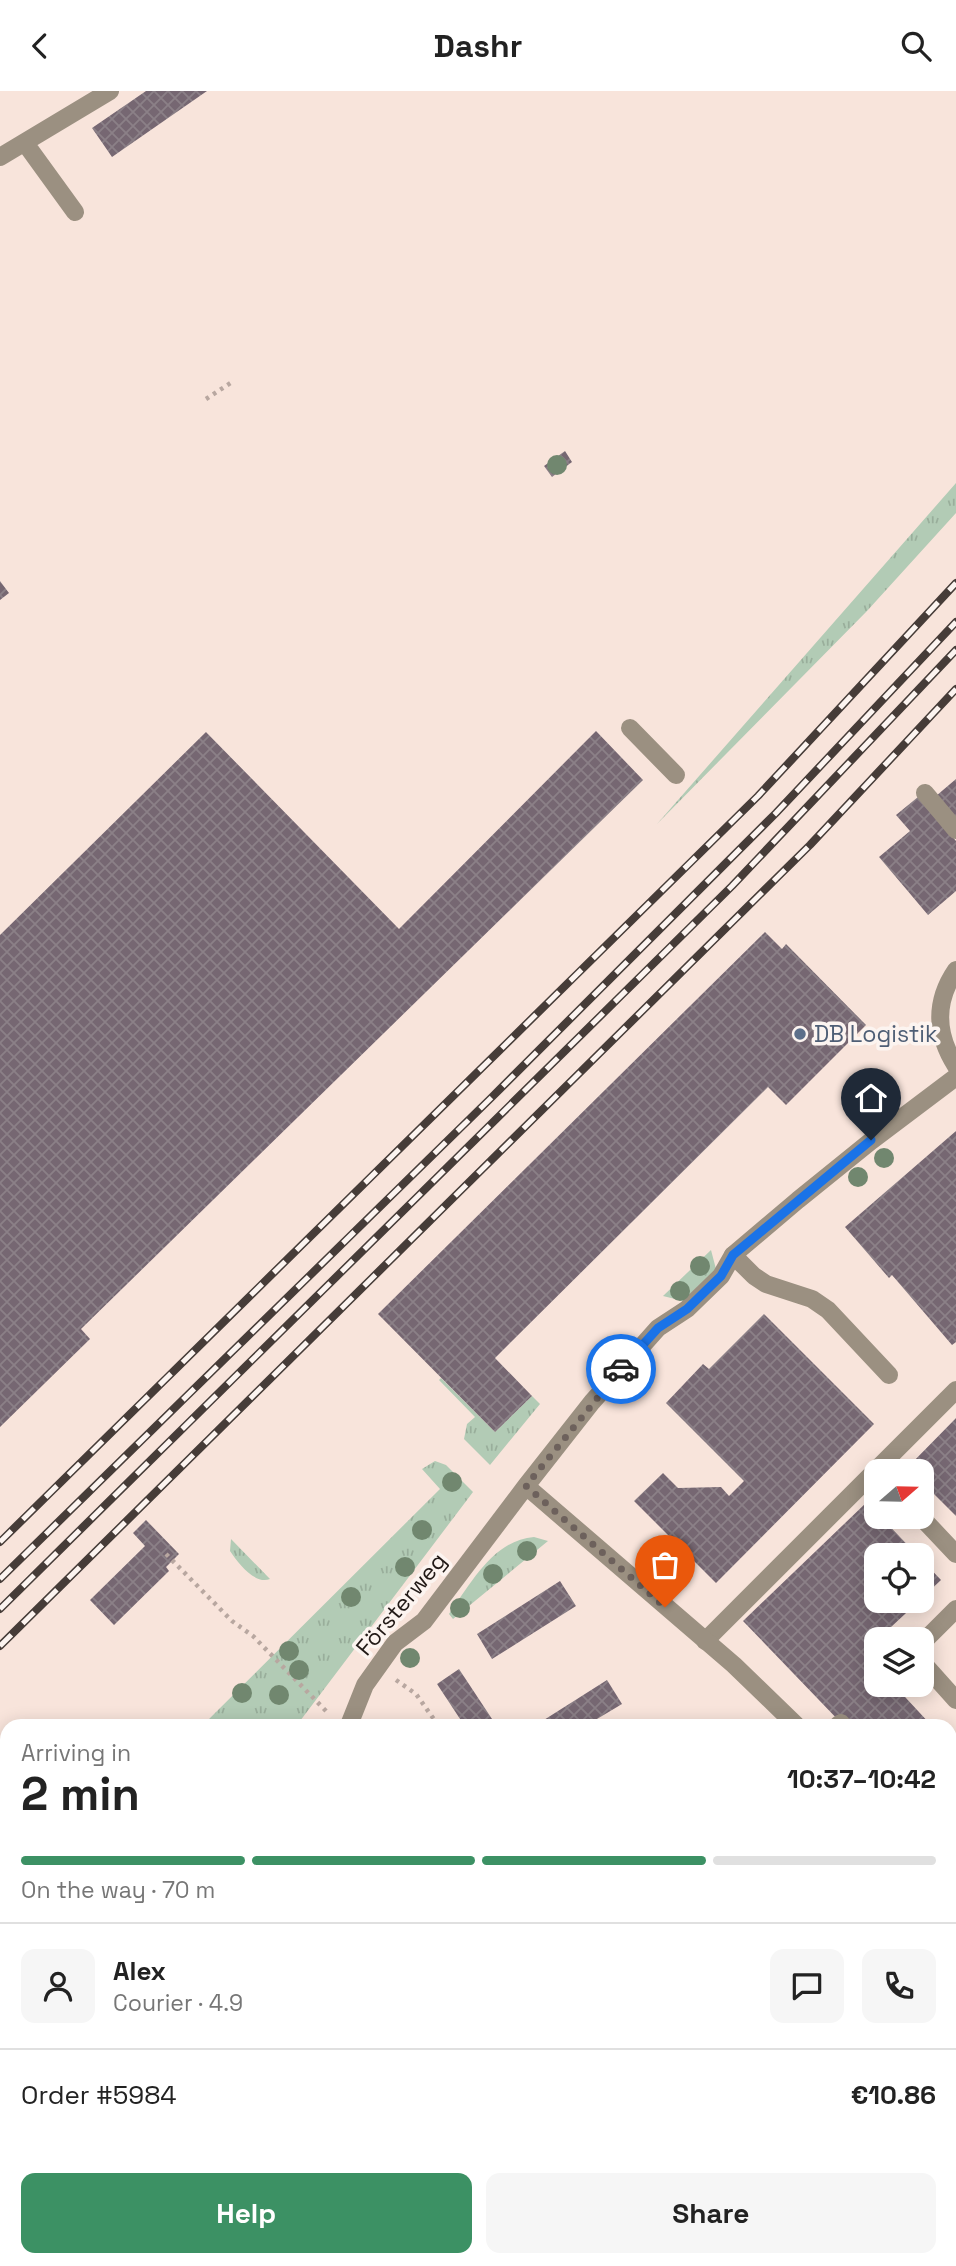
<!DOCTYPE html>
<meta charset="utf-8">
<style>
:root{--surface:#fff;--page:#f6f6f6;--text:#222;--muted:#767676;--line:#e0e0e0;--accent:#3c9164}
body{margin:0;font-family:"Space Grotesk",sans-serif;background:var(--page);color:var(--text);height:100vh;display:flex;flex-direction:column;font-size:26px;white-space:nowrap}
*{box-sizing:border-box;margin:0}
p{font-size:23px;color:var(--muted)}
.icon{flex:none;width:38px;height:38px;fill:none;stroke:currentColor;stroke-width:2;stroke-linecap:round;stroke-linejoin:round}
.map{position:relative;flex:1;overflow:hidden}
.drawer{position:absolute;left:0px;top:1628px;width:957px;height:548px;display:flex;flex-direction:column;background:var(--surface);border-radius:21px 21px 0 0;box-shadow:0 4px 18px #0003}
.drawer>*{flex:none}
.needle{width:46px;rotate:70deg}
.buttons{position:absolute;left:864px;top:1368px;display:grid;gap:14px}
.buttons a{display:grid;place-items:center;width:70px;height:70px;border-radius:14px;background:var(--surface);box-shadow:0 4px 18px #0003;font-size:35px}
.pin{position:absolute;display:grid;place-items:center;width:60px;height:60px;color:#fff;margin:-72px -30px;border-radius:50% 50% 50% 0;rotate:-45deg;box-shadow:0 0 7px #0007}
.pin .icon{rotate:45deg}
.courier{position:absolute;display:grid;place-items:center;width:70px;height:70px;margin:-35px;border:5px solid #1a73e8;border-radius:50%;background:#fff;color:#222;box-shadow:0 2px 9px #0007}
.head em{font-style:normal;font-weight:600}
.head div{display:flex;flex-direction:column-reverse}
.head{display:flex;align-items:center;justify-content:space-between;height:119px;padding:0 21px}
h1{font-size:46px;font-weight:600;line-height:52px}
.bar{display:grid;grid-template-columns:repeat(4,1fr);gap:10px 7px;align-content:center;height:84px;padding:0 21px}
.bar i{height:9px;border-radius:5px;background:var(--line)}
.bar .on{background:var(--accent)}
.bar p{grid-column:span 4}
.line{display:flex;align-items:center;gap:18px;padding:0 21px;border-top:2px solid var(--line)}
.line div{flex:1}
.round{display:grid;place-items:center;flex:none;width:74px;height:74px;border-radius:14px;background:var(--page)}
.cta{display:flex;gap:14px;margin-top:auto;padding:14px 21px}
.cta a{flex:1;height:80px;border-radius:14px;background:var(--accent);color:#fff;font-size:28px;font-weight:600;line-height:80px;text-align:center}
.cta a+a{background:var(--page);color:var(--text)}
header{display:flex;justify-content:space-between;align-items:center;height:91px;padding:0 21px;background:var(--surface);font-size:32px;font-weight:600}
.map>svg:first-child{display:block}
</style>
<header><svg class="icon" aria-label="back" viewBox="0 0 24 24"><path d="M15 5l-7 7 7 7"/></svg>Dashr<svg class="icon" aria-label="search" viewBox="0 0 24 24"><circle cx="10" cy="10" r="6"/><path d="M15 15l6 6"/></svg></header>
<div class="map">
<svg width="956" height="2175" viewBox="0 0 956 2175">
<defs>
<pattern id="grass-tufts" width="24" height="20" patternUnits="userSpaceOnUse" patternTransform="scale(1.75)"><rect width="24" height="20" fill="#b2cbb5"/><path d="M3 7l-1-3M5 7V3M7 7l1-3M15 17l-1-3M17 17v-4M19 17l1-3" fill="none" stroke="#99ae9b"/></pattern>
<pattern id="park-crowns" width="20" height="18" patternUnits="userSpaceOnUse" patternTransform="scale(1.75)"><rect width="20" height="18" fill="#b2cbb5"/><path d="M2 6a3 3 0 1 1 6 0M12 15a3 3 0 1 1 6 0" fill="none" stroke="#99ae9b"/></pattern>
<pattern id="building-cross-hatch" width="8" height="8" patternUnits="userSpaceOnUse" patternTransform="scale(1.75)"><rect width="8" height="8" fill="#766772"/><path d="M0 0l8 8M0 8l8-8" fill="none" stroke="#8b8087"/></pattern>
</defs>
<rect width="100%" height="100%" fill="#f8e4db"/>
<!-- grass -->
<path fill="url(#grass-tufts)" d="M956,392V422L867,520L657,733Z
M711,1159L716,1178L683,1210L663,1205Z
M441,1287L495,1341L532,1305L540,1313L490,1374L464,1348L467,1333L475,1326L439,1289Z
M435,1370L446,1374L473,1401L297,1634H203L440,1398L422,1378Z
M534,1446L548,1450L453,1528L449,1523C470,1494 493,1449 534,1446Z
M231,1448L270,1488C255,1494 238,1472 230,1460Z"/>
<!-- park -->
<path fill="url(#park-crowns)" d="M296,2168H524L528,2175H299Z"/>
<!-- building -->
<path fill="url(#building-cross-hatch)" d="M146,0H207L112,66L92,37Z
M565,360L572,371L552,386L544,375Z
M0,490L9,502L0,509Z
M596,640L643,689L81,1238L90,1248L0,1336V844L206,641L399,838Z
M956,688V728L936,705Z
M918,706L956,750V800L928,824L879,766L910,740L896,724Z
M765,841L782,858L786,853L866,934L786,1014L768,996L495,1267L532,1305L495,1341L378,1223Z
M956,1040V1251L952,1254L892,1184L889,1187L845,1136Z
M764,1223L874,1333L716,1492L634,1410L663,1382L678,1397L721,1396L729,1405L744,1390L666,1312L703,1273L709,1278Z
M956,1327V1425L922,1391V1381H912L908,1376Z
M867,1411L877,1422V1426H881L918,1465H877V1510H919L877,1549V1594H894L931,1634H843L743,1530Z
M146,1429L179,1463L166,1476L169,1480L114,1534L90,1509L145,1455L133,1442Z
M922,1469L941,1489L922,1507Z
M560,1490L576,1515L492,1568L477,1543Z
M459,1578L496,1634H464L437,1593Z
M607,1589L622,1613L587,1634H536Z
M950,1655L956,1662V1756L950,1749Z
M0,1688L7,1695V1734L0,1727Z
M0,1776L7,1783V1824L0,1817Z
M956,2134V2175H936L939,2168H950V2146Z
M131,2168H202L206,2175H133Z
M612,2168H620L636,2175H610Z"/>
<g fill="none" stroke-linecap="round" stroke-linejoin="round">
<!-- path -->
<path stroke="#b8a7a0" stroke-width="4.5" stroke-dasharray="3.5 5" stroke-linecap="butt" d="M206,308L232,291
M166,1463L232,1530L253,1545L327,1621
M396,1589L416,1603L438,1634
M0,1890L7,1903
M300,2168L304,2175
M432,2168L441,2175
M504,2168L509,2175
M98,2175L101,2168
M395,2175L405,2168
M591,2175L594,2168"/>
<!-- lane -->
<path stroke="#9b9081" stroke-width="18" d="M25,52L75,121
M0,66L110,0
M630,637L676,684
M925,702L956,739
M733,1164L754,1185L766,1193L812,1208L828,1219L889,1284
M921,1426L956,1463
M705,1550L956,1299
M922,1552L956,1518
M922,1571L956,1609
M838,1634L841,1632"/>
<!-- street -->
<path stroke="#9b9081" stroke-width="18" d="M956,879C934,911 936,944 956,975
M526,1395L734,1574L796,1634
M349,1634L365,1594L395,1552L424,1530L526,1395L592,1311L658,1237L687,1218L721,1185L733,1164L798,1109L871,1050L956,986
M0,1979L7,1967"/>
<!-- tram -->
<path stroke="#463c38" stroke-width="2" d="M950,1938L956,1926
M950,1981L956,1969
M829,2175L832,2168
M850,2175L854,2168"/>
<!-- rail casing -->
<g stroke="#463c38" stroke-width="8">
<path id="rail" d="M0,1451L758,705L956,492
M0,1488L491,1007L776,722L956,531
M0,1518L732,795L956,559
M0,1555L810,754L956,598"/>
</g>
<!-- rail -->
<use href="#rail" stroke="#fcf4f0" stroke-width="5" stroke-dasharray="16" stroke-linecap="butt"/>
</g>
<!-- trees -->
<g fill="#71876f">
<circle cx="557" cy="374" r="10"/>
<circle cx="884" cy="1067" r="10"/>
<circle cx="858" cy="1086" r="10"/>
<circle cx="700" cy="1175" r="10"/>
<circle cx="680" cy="1200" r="10"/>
<circle cx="452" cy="1391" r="10"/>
<circle cx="422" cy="1439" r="10"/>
<circle cx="527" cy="1460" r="10"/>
<circle cx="405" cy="1476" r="10"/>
<circle cx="493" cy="1483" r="10"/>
<circle cx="351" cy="1506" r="10"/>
<circle cx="460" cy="1517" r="10"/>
<circle cx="289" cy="1560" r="10"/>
<circle cx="410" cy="1567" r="10"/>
<circle cx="299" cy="1579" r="10"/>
<circle cx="242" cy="1602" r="10"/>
<circle cx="279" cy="1604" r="10"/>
</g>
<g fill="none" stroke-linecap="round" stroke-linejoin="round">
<!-- done -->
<path stroke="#6d615c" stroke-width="7" stroke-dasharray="0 12.6" d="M621,1278L526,1395L665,1516"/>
<!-- route -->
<path stroke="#1a73e8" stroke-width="9" d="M621,1278L658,1237L687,1218L721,1185L733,1164L871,1049"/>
</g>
<!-- markers -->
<circle fill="#5c6f8a" stroke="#fcf4f0" stroke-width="2.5" cx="800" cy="943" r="7"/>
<g text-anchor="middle" stroke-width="7" stroke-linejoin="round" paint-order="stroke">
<!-- service labels -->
<g font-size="23" fill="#4e5e75" stroke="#fcf4f0" text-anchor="start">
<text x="814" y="951">DB Logistik</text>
</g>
<!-- street labels -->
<g font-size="23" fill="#221a17" stroke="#fcf4f0">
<text transform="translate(401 1513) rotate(-50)" y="8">Försterweg</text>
</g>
</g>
</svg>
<div class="buttons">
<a><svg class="needle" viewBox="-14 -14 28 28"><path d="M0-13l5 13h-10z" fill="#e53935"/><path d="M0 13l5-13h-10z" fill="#767676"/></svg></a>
<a><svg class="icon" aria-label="locate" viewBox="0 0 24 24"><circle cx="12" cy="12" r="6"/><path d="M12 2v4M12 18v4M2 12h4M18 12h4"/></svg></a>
<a><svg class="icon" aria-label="layers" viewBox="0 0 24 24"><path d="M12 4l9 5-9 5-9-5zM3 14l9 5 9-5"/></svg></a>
</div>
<div class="pin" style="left:665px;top:1516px;background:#ea580c"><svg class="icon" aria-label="bag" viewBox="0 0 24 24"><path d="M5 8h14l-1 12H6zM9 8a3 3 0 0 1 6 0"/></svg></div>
<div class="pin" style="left:871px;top:1049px;background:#1f2937"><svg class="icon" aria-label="home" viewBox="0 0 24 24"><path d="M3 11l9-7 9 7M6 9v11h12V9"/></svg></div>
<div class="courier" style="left:621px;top:1278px"><svg class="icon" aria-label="car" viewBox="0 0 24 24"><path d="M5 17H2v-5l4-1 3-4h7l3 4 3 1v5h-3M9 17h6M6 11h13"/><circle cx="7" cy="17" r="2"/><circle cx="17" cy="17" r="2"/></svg></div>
<section class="drawer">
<div class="head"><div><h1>2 min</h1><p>Arriving in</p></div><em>10:37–10:42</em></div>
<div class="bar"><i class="on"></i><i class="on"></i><i class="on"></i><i></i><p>On the way · 70 m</p></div>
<div class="line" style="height:126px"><a class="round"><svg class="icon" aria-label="person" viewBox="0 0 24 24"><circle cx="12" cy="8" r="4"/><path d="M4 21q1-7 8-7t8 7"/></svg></a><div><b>Alex</b><p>Courier · 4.9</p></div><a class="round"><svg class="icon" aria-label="chat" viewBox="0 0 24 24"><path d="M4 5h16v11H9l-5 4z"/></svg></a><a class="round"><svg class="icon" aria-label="phone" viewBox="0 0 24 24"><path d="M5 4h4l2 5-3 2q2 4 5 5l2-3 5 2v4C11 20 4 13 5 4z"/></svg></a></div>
<div class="line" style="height:91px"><div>Order #5984</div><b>€10.86</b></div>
<div class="cta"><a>Help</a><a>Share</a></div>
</section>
</div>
